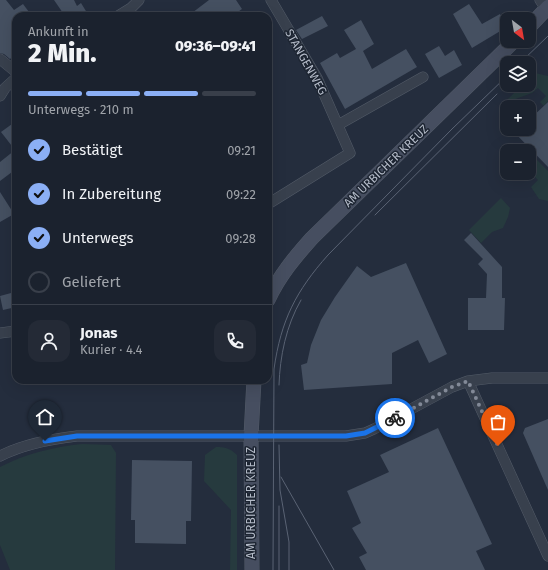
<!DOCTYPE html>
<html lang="de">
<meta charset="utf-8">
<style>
:root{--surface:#1b222e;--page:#242a36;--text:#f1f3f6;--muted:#a0a4aa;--line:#393f4a;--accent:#8baff5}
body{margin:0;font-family:"Fira Sans",sans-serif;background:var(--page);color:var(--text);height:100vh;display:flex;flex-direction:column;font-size:15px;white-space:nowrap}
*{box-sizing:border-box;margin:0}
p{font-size:13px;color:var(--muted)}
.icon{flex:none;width:22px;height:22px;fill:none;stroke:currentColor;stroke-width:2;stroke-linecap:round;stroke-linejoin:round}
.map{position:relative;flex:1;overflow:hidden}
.side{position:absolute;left:12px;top:12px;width:260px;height:372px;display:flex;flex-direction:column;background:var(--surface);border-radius:12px;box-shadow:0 4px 16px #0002,0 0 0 1px var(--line)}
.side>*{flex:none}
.needle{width:26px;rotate:149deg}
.buttons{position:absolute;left:500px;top:12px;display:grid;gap:8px}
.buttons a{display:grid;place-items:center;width:36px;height:36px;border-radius:8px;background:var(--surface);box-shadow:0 4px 16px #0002,0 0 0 1px var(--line);font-size:20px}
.pin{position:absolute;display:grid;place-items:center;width:34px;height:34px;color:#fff;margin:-41px -17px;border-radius:50% 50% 50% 0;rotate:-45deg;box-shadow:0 0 4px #0007}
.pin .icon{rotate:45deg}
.courier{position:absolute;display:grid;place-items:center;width:40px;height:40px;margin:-20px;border:3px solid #1a73e8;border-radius:50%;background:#fff;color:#222;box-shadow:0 1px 5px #0007}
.headline em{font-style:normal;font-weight:800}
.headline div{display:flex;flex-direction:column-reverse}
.headline{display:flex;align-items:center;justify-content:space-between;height:68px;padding:0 16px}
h1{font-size:26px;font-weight:800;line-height:30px}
.bar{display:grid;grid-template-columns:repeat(4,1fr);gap:6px 4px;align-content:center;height:48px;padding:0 16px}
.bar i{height:5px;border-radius:3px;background:var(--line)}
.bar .on{background:var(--accent)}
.bar p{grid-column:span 4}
.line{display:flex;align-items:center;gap:10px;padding:0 16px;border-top:1px solid var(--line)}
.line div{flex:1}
.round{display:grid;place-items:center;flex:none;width:42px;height:42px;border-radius:12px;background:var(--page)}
ol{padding:0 16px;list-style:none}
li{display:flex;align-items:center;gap:12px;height:44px}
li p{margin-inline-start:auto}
li .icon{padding:4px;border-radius:50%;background:var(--accent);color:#111;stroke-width:4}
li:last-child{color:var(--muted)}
li i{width:22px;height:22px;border:2px solid var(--line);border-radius:50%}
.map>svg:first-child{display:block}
</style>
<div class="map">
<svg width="548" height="570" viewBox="0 0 548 570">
<rect width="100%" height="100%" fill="#242d3d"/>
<!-- green -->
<path fill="#263a3e" d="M535,73L548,76V101L544,106L540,102L546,96L538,88L532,93L510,101L508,99L522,85H529V79Z
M529,152L548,171V201L539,199L531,187L538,180L529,171Z
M501,198L510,208L508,217L503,228L492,232L481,243L469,230Z
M82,444L111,445L116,453L115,570H10L0,545V467C25,454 53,447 82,444Z
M216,447C225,447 230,448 237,455V570H230L231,510L204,481L205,455Z"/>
<!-- building -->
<path fill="#455061" d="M0,0H6L14,10L23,4L29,12L25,16H16V54L10,59L4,54L0,53Z
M54,0H74L77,6L81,3L89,16H65Z
M209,0H236L242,9L232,16H188Z
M469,4L482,24L500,14L507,27L472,48L453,14Z
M322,16L328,26L302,39L296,30Z
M361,20L374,44L363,51L372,69L406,49L417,67L345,109L320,63L337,53L340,58L356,49L344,30Z
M439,46L445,56L454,50L462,65L439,78L425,54Z
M548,102V167L511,129H529V120Z
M12,124L16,129V169L0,181V162L15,150L1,132Z
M0,192L14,214L0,222Z
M471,233L502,267V298H505L504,330H468V298H486L487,274L478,264L483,259L464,240Z
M406,263L447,354L429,363L418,340L392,353V384L304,390L301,365L307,363L311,345L321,320L335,297L357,266L371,277Z
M11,293L16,304V307L3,310L0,296Z
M548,419V490L523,433L525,428Z
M438,428L492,544L476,551L485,570H366L359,557L367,553L352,528L361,523L347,491L389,472L380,455Z
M132,460L192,461L191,521H186V544L135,543V520H131Z"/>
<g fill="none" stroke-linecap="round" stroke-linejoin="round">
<!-- street casing -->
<g stroke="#535b68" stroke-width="11">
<path id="street" d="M540,0L546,9
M118,16L131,8L139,0
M0,59L16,72
M0,96L5,88L16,78
M338,125L423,77
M268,204L350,153L317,78L271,0
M0,333L16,331
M468,381L548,556
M0,456C24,444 50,439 77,436H346L365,433L374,429L452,387L468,381L492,378H548"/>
</g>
<!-- secondary casing -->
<g stroke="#535b68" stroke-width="15">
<path id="secondary" d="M529,27L548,7
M268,300C279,276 295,257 312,238L514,41
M252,570L251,436L254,380"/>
</g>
<!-- street -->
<use href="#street" stroke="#38404d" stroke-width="10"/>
<!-- secondary -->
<use href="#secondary" stroke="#464e60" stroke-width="14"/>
<!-- tram -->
<path stroke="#5a6374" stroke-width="1" d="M520,63L548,36
M375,215L497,94
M279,385C280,356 286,326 301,300
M279,445L280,490L289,542V570
M281,477L334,570
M273,570L274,369C281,320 296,291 328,255L452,129L507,76
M279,570V506"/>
</g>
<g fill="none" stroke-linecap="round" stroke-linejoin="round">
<!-- done -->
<path stroke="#828997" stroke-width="4" stroke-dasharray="0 7.2" d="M395,418L452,387L468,381L498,446"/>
<!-- route -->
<path stroke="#1a73e8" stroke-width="5" d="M45,441L77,436H346L365,433L395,418"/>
</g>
<g text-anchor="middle" stroke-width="3" stroke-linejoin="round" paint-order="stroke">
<!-- street labels -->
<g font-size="12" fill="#b4bbc8" stroke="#1d2532">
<text transform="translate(306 62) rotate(61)" y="4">STANGENWEG</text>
<text transform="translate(386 166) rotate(-44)" y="4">AM URBICHER KREUZ</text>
<text transform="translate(251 503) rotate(-90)" y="4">AM URBICHER KREUZ</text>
</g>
</g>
</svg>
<div class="buttons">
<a><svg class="needle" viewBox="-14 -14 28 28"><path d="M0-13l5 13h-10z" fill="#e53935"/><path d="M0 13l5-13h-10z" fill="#a0a4aa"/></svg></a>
<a><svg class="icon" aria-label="layers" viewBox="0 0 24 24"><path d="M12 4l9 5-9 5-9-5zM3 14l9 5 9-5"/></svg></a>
<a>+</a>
<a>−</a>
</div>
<div class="pin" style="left:498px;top:446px;background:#ea580c"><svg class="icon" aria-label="bag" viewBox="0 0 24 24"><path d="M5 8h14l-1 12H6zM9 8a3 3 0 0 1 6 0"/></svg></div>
<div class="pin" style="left:45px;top:441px;background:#1f2937"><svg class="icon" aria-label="home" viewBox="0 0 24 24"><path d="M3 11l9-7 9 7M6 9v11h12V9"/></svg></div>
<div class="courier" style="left:395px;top:418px"><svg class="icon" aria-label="bike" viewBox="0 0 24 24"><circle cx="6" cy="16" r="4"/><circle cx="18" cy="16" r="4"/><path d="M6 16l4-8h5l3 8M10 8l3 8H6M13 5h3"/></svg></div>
<section class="side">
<div class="headline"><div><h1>2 Min.</h1><p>Ankunft in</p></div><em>09:36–09:41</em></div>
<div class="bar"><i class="on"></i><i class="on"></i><i class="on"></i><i></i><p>Unterwegs · 210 m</p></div>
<ol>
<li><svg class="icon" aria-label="check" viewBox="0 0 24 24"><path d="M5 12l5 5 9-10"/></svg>Bestätigt<p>09:21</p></li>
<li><svg class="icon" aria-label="check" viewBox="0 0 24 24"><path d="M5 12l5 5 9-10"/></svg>In Zubereitung<p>09:22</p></li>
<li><svg class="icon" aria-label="check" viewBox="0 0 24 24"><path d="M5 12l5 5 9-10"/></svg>Unterwegs<p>09:28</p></li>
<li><i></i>Geliefert</li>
</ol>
<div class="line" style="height:72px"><a class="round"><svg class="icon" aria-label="person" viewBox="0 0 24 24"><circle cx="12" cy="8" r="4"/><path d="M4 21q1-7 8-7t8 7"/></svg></a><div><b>Jonas</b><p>Kurier · 4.4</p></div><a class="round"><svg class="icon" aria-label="phone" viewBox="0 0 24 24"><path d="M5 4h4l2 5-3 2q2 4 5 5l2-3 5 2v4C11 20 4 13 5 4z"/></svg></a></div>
</section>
</div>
